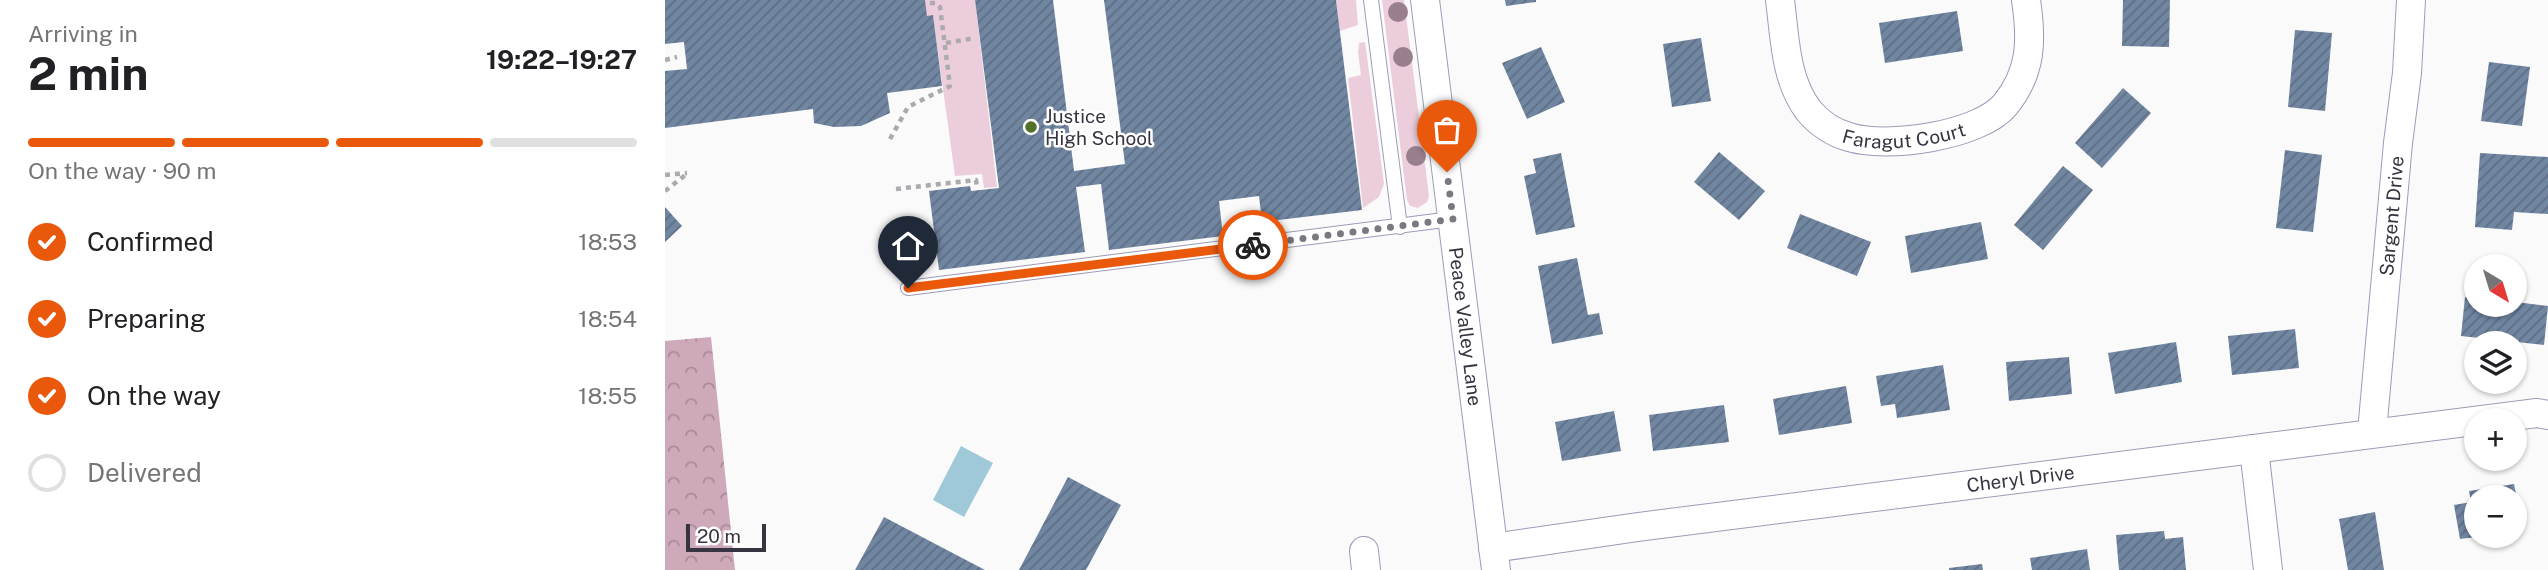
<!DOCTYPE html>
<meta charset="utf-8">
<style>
:root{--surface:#fff;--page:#f6f6f6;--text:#202124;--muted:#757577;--line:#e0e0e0;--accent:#ea580c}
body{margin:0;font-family:"Public Sans",sans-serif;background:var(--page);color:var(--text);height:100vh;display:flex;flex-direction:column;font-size:26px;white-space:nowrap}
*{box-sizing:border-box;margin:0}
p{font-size:23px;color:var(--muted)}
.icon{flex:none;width:38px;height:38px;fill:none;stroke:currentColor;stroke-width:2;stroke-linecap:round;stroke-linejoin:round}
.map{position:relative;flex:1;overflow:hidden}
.drawer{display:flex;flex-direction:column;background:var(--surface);width:665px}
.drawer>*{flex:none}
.needle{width:46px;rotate:142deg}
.tools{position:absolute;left:1799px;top:254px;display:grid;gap:14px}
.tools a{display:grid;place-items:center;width:63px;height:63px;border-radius:50%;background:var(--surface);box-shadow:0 2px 5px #0004;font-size:35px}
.scale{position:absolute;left:21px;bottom:18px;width:80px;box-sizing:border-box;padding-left:7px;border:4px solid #353440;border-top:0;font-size:19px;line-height:24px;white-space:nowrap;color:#353440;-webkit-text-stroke:5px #fff;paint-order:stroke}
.pin{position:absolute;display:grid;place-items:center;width:60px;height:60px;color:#fff;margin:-72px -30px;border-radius:50% 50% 50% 0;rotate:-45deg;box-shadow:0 0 7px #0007}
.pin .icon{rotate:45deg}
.courier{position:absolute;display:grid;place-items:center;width:70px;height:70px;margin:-35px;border:5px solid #ea580c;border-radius:50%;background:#fff;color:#222;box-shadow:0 2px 9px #0007}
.head em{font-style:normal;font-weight:700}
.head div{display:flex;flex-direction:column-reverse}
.head{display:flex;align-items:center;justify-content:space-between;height:119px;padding:0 28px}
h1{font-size:46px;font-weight:700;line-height:52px}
.bar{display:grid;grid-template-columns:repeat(4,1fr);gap:10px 7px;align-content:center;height:84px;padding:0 28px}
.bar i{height:9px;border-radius:5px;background:var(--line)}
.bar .active{background:var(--accent)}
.bar p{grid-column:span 4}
ol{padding:0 28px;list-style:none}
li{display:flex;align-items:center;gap:21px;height:77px}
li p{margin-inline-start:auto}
li .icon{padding:7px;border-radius:50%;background:var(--accent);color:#fff;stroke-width:4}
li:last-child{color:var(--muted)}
li i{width:38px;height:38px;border:4px solid var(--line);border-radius:50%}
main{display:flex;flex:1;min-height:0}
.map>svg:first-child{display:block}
</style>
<main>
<section class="drawer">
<div class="head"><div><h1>2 min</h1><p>Arriving in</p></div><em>19:22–19:27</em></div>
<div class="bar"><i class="active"></i><i class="active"></i><i class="active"></i><i></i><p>On the way · 90 m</p></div>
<ol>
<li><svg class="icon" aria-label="check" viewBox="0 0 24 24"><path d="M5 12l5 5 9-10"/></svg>Confirmed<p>18:53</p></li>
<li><svg class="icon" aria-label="check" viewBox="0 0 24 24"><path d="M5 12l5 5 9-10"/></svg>Preparing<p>18:54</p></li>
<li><svg class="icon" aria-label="check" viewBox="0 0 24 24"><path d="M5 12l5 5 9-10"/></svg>On the way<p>18:55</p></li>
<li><i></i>Delivered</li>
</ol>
</section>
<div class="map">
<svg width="1883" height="570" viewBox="0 0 1883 570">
<defs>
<pattern id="forest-crowns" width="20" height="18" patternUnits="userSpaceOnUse" patternTransform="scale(1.75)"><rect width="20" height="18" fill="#cea9ba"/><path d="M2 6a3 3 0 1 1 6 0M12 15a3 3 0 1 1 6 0" fill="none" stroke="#a88a99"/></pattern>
<pattern id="building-hatch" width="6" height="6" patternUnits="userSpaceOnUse" patternTransform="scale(1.75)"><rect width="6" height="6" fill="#7186a1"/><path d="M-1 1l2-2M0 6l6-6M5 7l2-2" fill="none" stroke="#5e6e85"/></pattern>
</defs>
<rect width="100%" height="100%" fill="#fafafa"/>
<!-- green -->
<path fill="#eccddb" d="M260,0H310L332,187L319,188L317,174L290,176L268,16H262Z
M671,0H691L693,25L675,31Z
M717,0H739L764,196L762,202L753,208L745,206L742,200Z
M700,42L719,184L714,197L698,208L683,78L696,75L693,52L694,43Z"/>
<!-- forest -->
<path fill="url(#forest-crowns)" d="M46,337L70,570H0V341Z"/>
<!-- water -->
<path fill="#9fc8d8" d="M296,446L328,463L299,517L268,500Z"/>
<!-- building -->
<path fill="url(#building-hatch)" d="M0,0H260L262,16L268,15L277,86L222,93L225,113L196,126L169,127L149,123L148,109L0,128V71L22,69L19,42L0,44Z
M310,0H388L409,171L460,164L439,0H671L697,210L597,222L594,196L554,201L558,236L444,250L436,184L411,187L420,252L274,270L264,191L305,186L306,191L334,188Z
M840,0H871V2L841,6Z
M1458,0H1505L1504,47L1457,46Z
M1292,11L1298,51L1220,63L1214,23Z
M1630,30L1667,33L1660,111L1623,107Z
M1036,38L1046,101L1007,107L998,44Z
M876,47L900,102L862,119L837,63Z
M1824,62L1865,67L1857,126L1816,121Z
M1458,88L1486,113L1437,168L1410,143Z
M1620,150L1657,155L1648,232L1611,228Z
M1054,152L1100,191L1074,220L1029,182Z
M896,153L910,227L871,235L859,176L871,173L868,159Z
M1815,153L1883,157V214L1849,212L1847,230L1810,227Z
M1398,166L1428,190L1378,250L1349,225Z
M0,207L17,226L0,242Z
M1135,214L1206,242L1192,276L1122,248Z
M1316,222L1323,259L1246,273L1240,236Z
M912,258L923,315L934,313L938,334L887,344L873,266Z
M1800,297L1811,298V304H1850V302L1883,306L1879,345L1796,336Z
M1630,329L1634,368L1567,375L1563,336Z
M1511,342L1517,382L1450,394L1443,353Z
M1404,357L1407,394L1344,401L1341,362Z
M1278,365L1285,410L1232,418L1230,404L1216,406L1211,376Z
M1181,386L1187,423L1114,435L1108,399Z
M1059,405L1064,442L988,451L984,415Z
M949,411L956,451L897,461L890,422Z
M403,477L456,505L421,570H354Z
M1849,484L1856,520L1850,521V497H1811V537L1795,539L1789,505L1806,502L1804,491Z
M1710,512L1719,570H1683L1674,519Z
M219,517L320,570H190Z
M1499,531L1500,539L1518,537L1521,570H1454L1451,535Z
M1422,549L1425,570H1367L1365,558Z
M1317,564L1318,570H1284V568Z"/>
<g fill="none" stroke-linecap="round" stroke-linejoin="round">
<!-- service casing -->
<g stroke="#9c9bb8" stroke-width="16">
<path id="service" d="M706,0L735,227
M243,288L787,219"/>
</g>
<!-- minor casing -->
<g stroke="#9c9bb8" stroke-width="30">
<g id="minor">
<path id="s1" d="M760,0L831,570"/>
<path id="s2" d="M1115,0C1120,38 1120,80 1144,111C1154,123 1169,133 1184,137C1221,149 1314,136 1340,105C1367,72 1367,40 1361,0"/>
<path id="s3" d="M1707,432L1733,143L1742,73L1746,0"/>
<path d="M1589,449L1603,570"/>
<path id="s4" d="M828,548L973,527L1872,413L1883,415"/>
<path d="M699,551L701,570"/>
</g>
</g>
<!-- path -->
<path stroke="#aaaaaf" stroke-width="4.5" stroke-dasharray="5 5" stroke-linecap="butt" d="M281,43L310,38
M0,60L12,57
M225,139L243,107L285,86L275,7L271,3H263
M0,175L22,173
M231,189L311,180L312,187
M0,191L23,173"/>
<!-- service -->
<use href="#service" stroke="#fff" stroke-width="14"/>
<!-- minor -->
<use href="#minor" stroke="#fff" stroke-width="28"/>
</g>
<!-- trees -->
<g fill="#997f8e">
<circle cx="733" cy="12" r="10"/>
<circle cx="738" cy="57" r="10"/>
<circle cx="751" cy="156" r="10"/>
</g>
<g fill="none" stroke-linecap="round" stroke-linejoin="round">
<!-- done -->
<path stroke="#7a7981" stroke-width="7" stroke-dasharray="0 12.6" d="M588,245L788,219L782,172"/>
<!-- route -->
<path stroke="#ea580c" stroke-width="9" d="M243,288L588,245"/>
</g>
<!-- markers -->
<circle fill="#527228" stroke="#fff" stroke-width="2.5" cx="366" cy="127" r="7"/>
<g text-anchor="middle" stroke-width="5" stroke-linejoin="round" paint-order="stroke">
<!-- poi labels -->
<g font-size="19" fill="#353440" stroke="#fff" text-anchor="start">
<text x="380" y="123">Justice<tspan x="380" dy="22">High School</tspan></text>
</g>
<!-- street labels -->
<g font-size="19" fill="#353440" stroke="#fff">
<text dy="7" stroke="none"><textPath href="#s2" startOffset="220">Faragut Court</textPath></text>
<text dy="7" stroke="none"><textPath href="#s3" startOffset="217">Sargent Drive</textPath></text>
<text dy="7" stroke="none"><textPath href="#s1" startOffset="329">Peace Valley Lane</textPath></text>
<text dy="7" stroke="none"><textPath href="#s4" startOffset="532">Cheryl Drive</textPath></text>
</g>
</g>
</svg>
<div class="tools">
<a><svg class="needle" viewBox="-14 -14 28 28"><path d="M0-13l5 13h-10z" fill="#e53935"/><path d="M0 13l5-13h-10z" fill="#757577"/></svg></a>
<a><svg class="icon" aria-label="layers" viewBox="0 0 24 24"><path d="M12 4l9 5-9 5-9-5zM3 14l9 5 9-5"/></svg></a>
<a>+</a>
<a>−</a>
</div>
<div class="scale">20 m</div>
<div class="pin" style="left:782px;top:172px;background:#ea580c"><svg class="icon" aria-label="bag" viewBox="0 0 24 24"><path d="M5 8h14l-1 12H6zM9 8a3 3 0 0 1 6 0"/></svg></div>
<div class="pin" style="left:243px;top:288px;background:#1f2937"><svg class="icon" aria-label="home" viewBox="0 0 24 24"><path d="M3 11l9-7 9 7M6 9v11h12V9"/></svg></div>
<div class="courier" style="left:588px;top:245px"><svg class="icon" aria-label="bike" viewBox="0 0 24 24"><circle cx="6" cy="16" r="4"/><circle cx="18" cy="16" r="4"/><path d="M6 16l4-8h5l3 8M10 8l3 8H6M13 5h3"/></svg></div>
</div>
</main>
